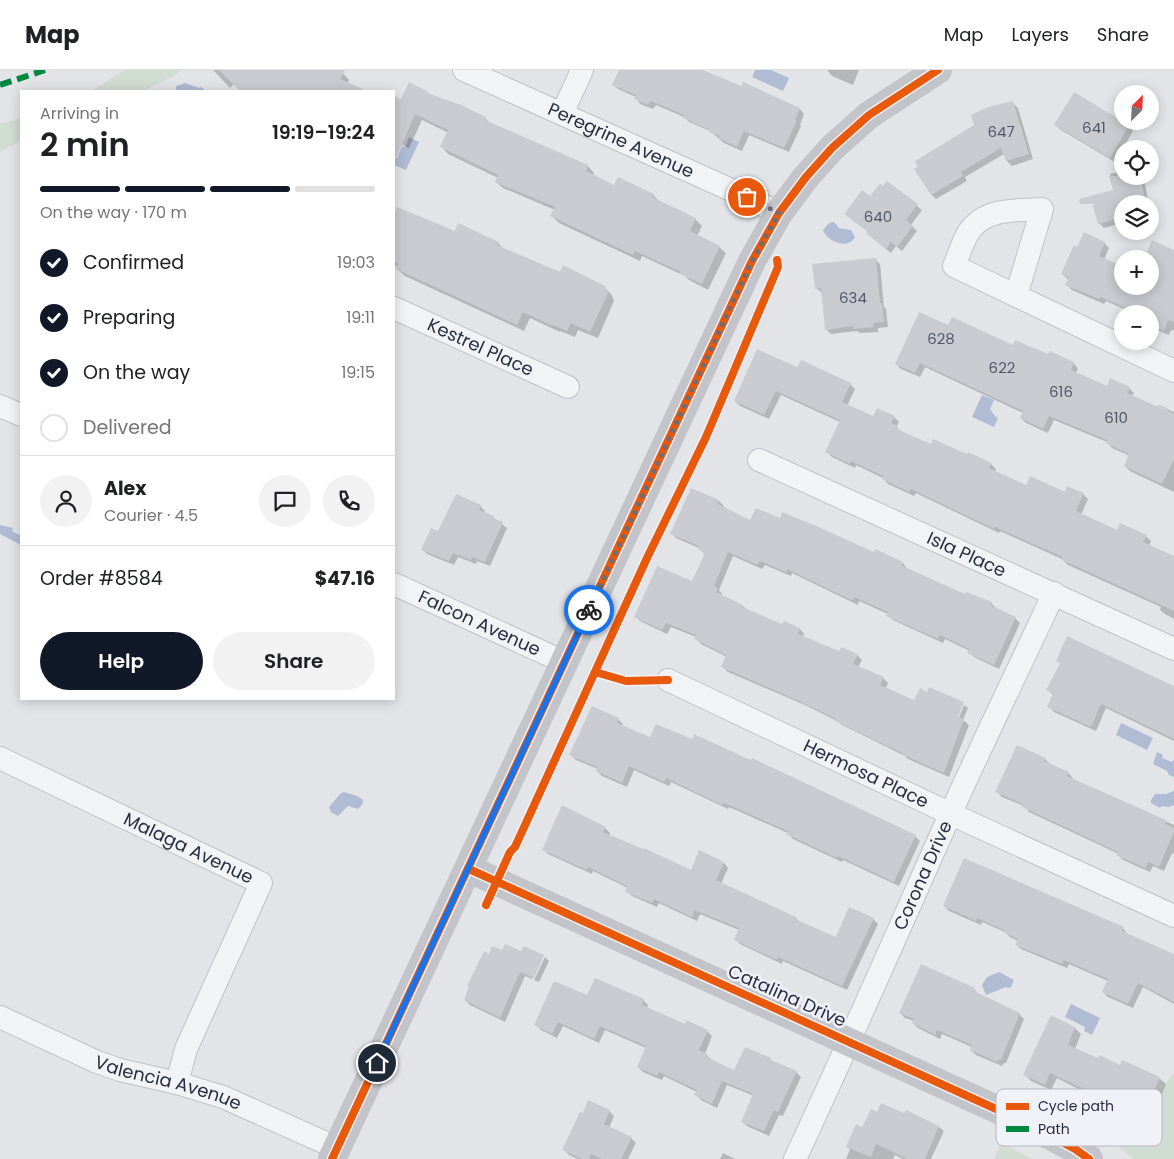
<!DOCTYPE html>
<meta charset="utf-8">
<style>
:root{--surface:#fff;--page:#f2f2f2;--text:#202124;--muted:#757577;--line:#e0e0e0;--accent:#111827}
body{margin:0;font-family:Poppins,sans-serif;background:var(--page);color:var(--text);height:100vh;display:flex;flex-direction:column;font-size:19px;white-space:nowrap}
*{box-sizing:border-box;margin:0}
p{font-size:16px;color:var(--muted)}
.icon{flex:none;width:28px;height:28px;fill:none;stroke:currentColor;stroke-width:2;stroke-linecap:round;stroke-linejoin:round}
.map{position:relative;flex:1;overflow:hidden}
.drawer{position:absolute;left:20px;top:20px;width:375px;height:610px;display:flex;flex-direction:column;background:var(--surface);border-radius:0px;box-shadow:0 2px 12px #0003}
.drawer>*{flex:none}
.needle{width:32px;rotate:24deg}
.fabs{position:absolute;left:1114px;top:15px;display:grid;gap:10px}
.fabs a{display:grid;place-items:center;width:45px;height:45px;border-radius:50%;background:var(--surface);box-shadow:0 2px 12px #0003;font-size:25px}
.pin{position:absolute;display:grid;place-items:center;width:42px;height:42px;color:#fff;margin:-21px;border:2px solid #fff;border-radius:50%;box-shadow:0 1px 5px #0007}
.courier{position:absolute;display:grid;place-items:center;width:50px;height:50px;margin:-25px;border:4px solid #1a73e8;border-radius:50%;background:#fff;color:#222;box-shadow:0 1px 6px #0007}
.headline em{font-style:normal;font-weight:600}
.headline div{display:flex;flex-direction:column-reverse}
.headline{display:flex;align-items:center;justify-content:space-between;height:85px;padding:0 20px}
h1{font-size:32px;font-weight:600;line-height:38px}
.bar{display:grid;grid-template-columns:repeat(4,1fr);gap:8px 5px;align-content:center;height:60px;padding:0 20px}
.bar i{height:6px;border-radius:4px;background:var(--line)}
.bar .selected{background:var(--accent)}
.bar p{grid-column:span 4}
.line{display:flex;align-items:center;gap:12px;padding:0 20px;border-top:1px solid var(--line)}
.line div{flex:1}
.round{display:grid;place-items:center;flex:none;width:52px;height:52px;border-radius:26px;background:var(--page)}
ol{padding:0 20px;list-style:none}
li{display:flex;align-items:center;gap:15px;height:55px}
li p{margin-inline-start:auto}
li .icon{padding:5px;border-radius:50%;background:var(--accent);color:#fff;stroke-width:4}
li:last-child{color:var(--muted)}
li i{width:28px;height:28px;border:2px solid var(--line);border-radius:50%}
.primary-button{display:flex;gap:10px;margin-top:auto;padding:10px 20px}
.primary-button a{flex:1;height:58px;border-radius:30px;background:var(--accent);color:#fff;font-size:20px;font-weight:600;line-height:58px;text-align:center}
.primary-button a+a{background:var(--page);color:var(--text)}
header{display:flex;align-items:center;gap:30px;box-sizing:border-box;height:70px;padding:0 25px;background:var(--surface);border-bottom:1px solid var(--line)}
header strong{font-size:24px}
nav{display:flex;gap:28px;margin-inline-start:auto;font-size:18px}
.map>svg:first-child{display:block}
</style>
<header>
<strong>Map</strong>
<nav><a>Map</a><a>Layers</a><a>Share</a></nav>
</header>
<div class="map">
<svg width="1174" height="1089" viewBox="0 0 1174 1089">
<rect width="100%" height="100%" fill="#e3e4e8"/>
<!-- green -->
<path fill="#d1dcd3" d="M125,0H181L174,6L143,21H91Z
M21,48V71L0,82V54Z
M1174,1003V1089H1134L1119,1077Z
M1001,1072L1032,1089H994Z"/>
<!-- water -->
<path fill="#b0bbd4" d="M755,0H771L789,8L783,21L752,7Z
M185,13L199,18L201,17L206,21H176V16Z
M409,67L419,72L406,100L394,95V90L397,88L402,76L405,77Z
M834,152L839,158L851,160L855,167C849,180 827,172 823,160C827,156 828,152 834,152Z
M982,325L994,330L990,339L995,346L998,348L994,357L972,347Z
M0,455L13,458L12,461L21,466V475L0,464Z
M1121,653L1153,668L1147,680L1116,665Z
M1157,682L1163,685L1162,688L1172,692L1174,689V707L1169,705L1167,701L1153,694Z
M1174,721V735L1169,737L1162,736L1160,738L1151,733V730L1155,724H1166Z
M344,722C351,725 373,727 358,739L348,736L338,746L331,742L329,737L341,723Z
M999,902L1014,910L1011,917L1008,918L1006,917L986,925L982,915L987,907Z
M1071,934L1100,948L1092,965L1084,961L1085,957L1065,947Z"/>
<!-- shadow -->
<path fill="#0003" d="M213,0H335L343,3L349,10L347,14L365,21H241L234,14L230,18Z
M620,0H701L742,18L744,14L800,39L804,44L800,55L801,56L789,82L749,65L742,81L724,73L710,61L689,52L684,47L656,35L653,39L640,34L636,27L618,19L613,15Z
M827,0H859L853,15L832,6Z
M427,22L431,26L485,48L492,55L588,96L594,103L593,106L615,116L653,125L659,131L695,149L702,156L697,166L719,177L726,183L708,220L689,210L685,206L642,186L640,191L559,153L552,146L555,140L503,118L496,112L498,108L448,84L442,77L449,63L422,50L409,78L394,71V27L401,31Z
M1074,23L1129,56L1133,61L1115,92L1061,60L1056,55Z
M1013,33L1018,38L1033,89L1012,96L1007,91L1004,84L965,107L967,111L936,129L932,125L975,55Z
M1122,101V106H1140L1144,110L1149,134H1122V153L1104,158L1099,153L1114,120L1110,104Z
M887,112L922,140L911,155L917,161L902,181L896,176L891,183L874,169L871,128Z
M398,138L455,163L498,173L505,180L561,204L604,217L612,225L614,231L598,268L578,260L575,267L560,261V262L530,248L524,261L405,206L397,199L398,197L394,195V148Z
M1104,173L1109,178L1104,190L1122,198V216H1150L1174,181V261L1171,260L1169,265L1150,257V244H1135L1106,231L1104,234L1072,220L1067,215L1069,210L1062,204L1078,178Z
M875,189L880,194L884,237L886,239L888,257L878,258V262L860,263L857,261L831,264L826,259L822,223L816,218Z
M949,257L1073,293L1078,298L1076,303L1108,317L1129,318L1134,323L1132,326L1156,337L1160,336L1174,342V422L1130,401L1125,396L1130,386L1112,378L1107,372L1054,350L1048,363L1026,353L1021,348L1023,343L925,297L920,307L901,299L896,294Z
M798,298L850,314L855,319L847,336L873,348L894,347L899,352L896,357L902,362L931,376L991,394L996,399L995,402L1026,417L1083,424L1088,429L1081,445L1117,461L1146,466L1151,471L1149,476L1174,487V549L1165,544L1160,540L1161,537L1068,495L1062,489L1000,461L999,463L916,423L914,426L888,414L883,408L856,395L855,398L832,387L827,382L840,352L781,325L769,349L740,336L735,331Z
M719,431L724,436L723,438L751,452L875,484L876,481L903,493L907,499L966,526L991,533L996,538L1015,548L1020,553L999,599L974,587L969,582L970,581L945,569L943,573L893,550L888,545V544L859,531L858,535L792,503L791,506L765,495L762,499L733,486L719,520L722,524L721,526L743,536L747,540L783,556L800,559L804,564L803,567L840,583L857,585L862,590L858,597L883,608L888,613L885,619L915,632L928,623L963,633L955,652L957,653L964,635L968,638L963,650L969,655L949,707L908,689L905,686L842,655L837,651L805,635L728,602L723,597L727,587L701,574L696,569V567L671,557L667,564L640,551L635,546L693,513L706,485L699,478L676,468L671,463Z
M480,436L485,441L484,443L493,447L507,458L490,496L477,491L476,494L458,487L454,495L427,484L422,479L438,463Z
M1057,591L1174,621V671L1106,638L1096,661L1054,642L1049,637L1053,625L1048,620L1061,594Z
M618,649L623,654L622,656L651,669L915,766L920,771L899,816L843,790L842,792L793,769L788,763L729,737L728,739L671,712L669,716L634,700L627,717L602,706L597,701L598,699L576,690L571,685Z
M1045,689L1050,694L1068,703L1073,708L1072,710L1174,755V784L1172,783L1164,801L1153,796L1150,802L1123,790L1118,785L1119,784L1029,742L1024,736L1002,727L997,722Z
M605,758L610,763L609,766L691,801L724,793L728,798L721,814L796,848L800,853L836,868L873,849L878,854L847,920L783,891L782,894L740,874L735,869L739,860L700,844L697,851L659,833L657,837L632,826L627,821L628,818L593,801L592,804L548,784L543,779Z
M944,836L1123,858L1127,864L1174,885V934L1143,917L1133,938L1108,927L1103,922L1108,911L1069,894L1067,898L1021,879L1016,875L1018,871L1010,867L1005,862L982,852L981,855L949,841Z
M524,877L544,886H542L532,909L525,906L505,952L470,935L465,930L489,885L502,882H522Z
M545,887L549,891L539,912L534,910Z
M974,919L979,925L1019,944L1024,949L1006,993H1004L1002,996L976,985L971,980L972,977L942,964L940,969L918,958L913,953L914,951L905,948L900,943Z
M588,927L643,930L648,935L647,938L685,956L707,961L712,966L705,984L712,990L735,1001L770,989L774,993L796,1002L801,1007L783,1046L779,1045L769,1066L747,1056L742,1051L754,1026L727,1015L717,1038L701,1030L696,1025L697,1022L664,1006L662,1010L643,1002L638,997L646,978L605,960L599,973L563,956L557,968L541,960L536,955Z
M1052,947L1075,958L1081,964L1075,979L1099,990L1159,1008L1166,1014L1155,1040L1151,1038L1141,1059L1088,1035L1081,1029L1084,1022L1057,1008L1051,1020L1031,1011L1025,1005Z
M609,1041L614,1046L609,1058L631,1068L636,1073L628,1089H578L569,1085L564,1080Z
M939,1057L944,1061L931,1089H903L895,1085L893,1089H846L850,1079L848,1076L863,1059Z
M723,1083L735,1089H720Z"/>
<!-- building -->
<path fill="#cacbd0" d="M219,0H345L340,9L367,21H240Z
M619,0H703L741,16L743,12L800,38L795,50H797L784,78L744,61L737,77L718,68L720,66L709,62L710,60L683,48L684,45L651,31L648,35L634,29L636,25L612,15Z
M409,12L427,21V23L461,35L486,47L485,50L588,95L586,101L614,115L618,107L654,124L652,127L696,148L690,161L720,176L702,214L680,204L681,202L635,181L633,185L550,146L555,137L495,112L498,105L440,77L448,60L415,44L394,93V26L401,29Z
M1074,22L1129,55L1110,88L1054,55Z
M1013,31L1029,84L1006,91L1001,78L961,102L963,106L931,125L914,99L918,97L915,91L974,55L971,45L988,37Z
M1109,106H1140L1146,134H1122V141L1119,142L1121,148L1098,154L1093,136L1095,134H1080L1079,129L1113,120Z
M887,111L918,134L906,150L913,156L897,177L891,172L886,179L867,164V161L844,144L862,120L870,126L880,114L883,116Z
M397,137L455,161L458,153L499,172L497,175L560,202L563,195L605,216L608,223L590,262L571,253L567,261L553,255V256L523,242L517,255L396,199L398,193L394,192V145Z
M1084,162L1105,172L1099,186L1122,196V216H1150V189H1144L1152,170L1174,180V252L1168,250L1164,261L1150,255V244H1139L1101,227L1099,229L1065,215L1069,208L1061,204L1074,175L1077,177Z
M876,188L880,233H882L884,252L873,253L874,257L853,259V256L825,260L821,218L815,219L812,194Z
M919,242L948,255L952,247L1013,275L1015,270L1048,284L1050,281L1074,292L1071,300L1107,316L1110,308L1130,317L1127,323L1156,336L1160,335L1166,337L1168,341L1174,344V389L1162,414L1124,396L1129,384L1106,373L1107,370L1049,346L1043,359L1020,348L1023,341L920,293L915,303L895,294Z
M757,279L797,297L801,290L851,313L842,332L873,346L877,338L895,346L891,353L898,356L897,359L931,374L933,369L967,384L968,382L992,393L989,398L1026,415L1030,406L1065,422L1067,416L1084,423L1076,441L1117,460L1120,453L1147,465L1143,472L1174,486V541L1062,490L1063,487L1035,475L995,457L994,459L911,419L909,422L882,409L883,406L851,391L850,394L825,382L840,350L776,321L764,345L734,331Z
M691,418L719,430L718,434L750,450L756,438L780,448L782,442L816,456L874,482L876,479L903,492L902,496L965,524L966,522L992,532L990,535L1016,547L994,595L967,583L969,579L940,565L938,569L886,546L888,542L854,527L853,531L787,499L786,502L760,491L757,495L728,482L714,516L718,518L716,522L743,535L742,537L782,554L784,551L800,558L798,564L839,581L841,577L858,584L853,594L884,607L880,615L914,630L920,618L927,622L929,617L964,632L958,647L964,649L944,703L901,684L902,683L835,651L836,649L799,631L721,597L726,585L694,569L696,565L666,553L662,560L634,547L657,496L692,511L705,483L698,479L699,476L670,464Z
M456,424L481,435L479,440L494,446L493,448L503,452L485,492L472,487L471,490L453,483L449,491L421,480L431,458L438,461Z
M1067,566L1174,616V669L1101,634L1091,657L1047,637L1053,623L1046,620L1060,593L1056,591Z
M592,636L619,648L617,653L650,667L656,654L692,669L694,664L751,690L752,688L916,765L894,812L838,786L837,788L786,764L788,761L724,733L722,735L666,708L664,712L629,696L622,713L596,701L597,697L569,685Z
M1017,675L1046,688L1044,691L1069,702L1067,706L1166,750L1165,754L1174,758V762L1159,797L1148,792L1145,798L1116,785L1118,782L1022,737L1023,734L995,722Z
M562,735L606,757L603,762L643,779L644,778L691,800L699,780L724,792L716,810L796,847L795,849L836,867L849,837L874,848L842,916L778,887L777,890L734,870L739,858L694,840L692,847L654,829L652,833L625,822L627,816L588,797L587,800L542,780Z
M964,788L1124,857L1122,861L1174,884V932L1138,913L1128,934L1102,922L1108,909L1064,890L1062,894L1015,875L1018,869L1003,862L1004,860L977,848L976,851L943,836Z
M505,874L521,881L524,876L544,885L534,908L520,902L500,948L464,930L469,916H467L484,881L489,884L492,876L502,880Z
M921,894L975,918L974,921L1020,943L1001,990L999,989L997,992L970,980L972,975L937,960L935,965L912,953L914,949L899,943Z
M595,908L644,929L642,935L685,954L686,950L708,960L699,980L707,984L706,987L734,1000L745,977L771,988V990L797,1001L778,1042L774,1040L764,1061L741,1052L753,1024L722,1011L712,1034L694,1025L697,1020L659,1002L657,1006L637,997L646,976L600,956L594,969L558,952L552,964L534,955L554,911L587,925Z
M1051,945L1075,957L1068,975L1098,988L1100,985L1120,995L1122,990L1160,1007L1148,1034L1144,1032L1134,1053L1080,1029L1084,1019L1050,1003L1045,1015L1023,1005Z
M588,1030L610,1040L604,1054L632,1067L621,1089H602L591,1084L589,1089H582L562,1080L580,1042L583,1043Z
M881,1033L904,1043L906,1040L939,1056L925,1089H907L876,1074L871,1087L846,1077L856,1054L862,1057L871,1039L877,1042Z"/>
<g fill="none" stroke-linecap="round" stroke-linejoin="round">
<!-- street casing -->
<g stroke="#c0c1c6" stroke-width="24">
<g id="street">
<path id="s1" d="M464,0L747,127L779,143"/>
<path d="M562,44L582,0"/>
<path d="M1016,226L1042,139C1015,141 985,137 968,163C962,173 959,185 954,196L1174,301"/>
<path id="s2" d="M394,238L568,317"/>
<path d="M0,336L21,345"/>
<path id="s3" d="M759,390L1174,579"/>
<path id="s4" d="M394,514L564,592"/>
<path id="s5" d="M668,610L951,744L1174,846"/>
<path id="s6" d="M0,688L261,813L186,979L177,1013"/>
<path id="s7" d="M0,947L97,992L120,1000L177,1013L223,1027L337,1078"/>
<path id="s8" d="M795,1089C848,976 898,861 949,747C983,672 1019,598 1054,523"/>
</g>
</g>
<!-- street -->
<use href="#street" stroke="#f2f3f5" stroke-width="22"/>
<!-- secondary -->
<path stroke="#c3c4ca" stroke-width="28" d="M469,799L1018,1049L1075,1079L1089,1089
M332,1089L752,191L779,143L806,107L832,78L869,45L938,0"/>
<!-- quiet -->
<path stroke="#00873e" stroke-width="6" stroke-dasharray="12 6" stroke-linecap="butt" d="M0,15L45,0"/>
<!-- cycleway casing -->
<g stroke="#f1f2f7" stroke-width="11">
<path id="cycleway" d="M595,602L626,611L668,610
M469,799L1018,1049L1075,1079L1089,1089
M486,835L510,782L515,777L647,488L706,367L778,197L777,190
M332,1089L752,191L779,143L806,107L832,78L869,45L938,0"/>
</g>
<!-- cycleway -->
<use href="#cycleway" stroke="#e8590c" stroke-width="8"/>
</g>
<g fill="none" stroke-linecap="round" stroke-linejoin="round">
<!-- done -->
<path stroke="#696e7d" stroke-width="5" stroke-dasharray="0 9" d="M589,540L752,191L779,143L747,127"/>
<!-- route -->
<path stroke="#1a73e8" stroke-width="6" d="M377,993L589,540"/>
</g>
<g text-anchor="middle" stroke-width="5" stroke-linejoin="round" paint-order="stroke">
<!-- number labels -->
<g font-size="15" fill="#525768">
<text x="1094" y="63">641</text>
<text x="1001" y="67">647</text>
<text x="878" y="152">640</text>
<text x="853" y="233">634</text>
<text x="941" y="274">628</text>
<text x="1002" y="303">622</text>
<text x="1061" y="327">616</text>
<text x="1116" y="353">610</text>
</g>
<!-- street labels -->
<g font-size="18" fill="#282e43" stroke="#f1f2f7">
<text dy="6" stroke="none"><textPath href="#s1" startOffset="172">Peregrine Avenue</textPath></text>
<text dy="6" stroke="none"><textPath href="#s2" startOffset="95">Kestrel Place</textPath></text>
<text dy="6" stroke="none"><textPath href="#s3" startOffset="228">Isla Place</textPath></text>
<text dy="6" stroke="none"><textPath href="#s4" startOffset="94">Falcon Avenue</textPath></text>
<text dy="6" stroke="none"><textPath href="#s5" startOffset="219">Hermosa Place</textPath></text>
<text dy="6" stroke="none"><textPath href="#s6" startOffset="209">Malaga Avenue</textPath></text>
<text dy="6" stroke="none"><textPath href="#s8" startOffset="311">Corona Drive</textPath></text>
<text transform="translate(787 926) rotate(24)" y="6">Catalina Drive</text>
<text dy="6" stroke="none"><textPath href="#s7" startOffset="181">Valencia Avenue</textPath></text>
</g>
</g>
<!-- legend -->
<rect x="996" y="1019" width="166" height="57" rx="8" fill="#f1f2f7" stroke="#b5b7c1" stroke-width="1"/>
<rect x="1006" y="1033" width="23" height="7" fill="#e8590c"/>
<rect x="1006" y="1056" width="23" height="6" fill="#00873e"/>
<g font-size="14" fill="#282e43">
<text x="1038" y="1041">Cycle path</text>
<text x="1038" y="1064">Path</text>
</g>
</svg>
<div class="fabs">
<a><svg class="needle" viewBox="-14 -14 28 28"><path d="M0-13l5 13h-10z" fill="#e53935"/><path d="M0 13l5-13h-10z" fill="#757577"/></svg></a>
<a><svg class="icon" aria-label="locate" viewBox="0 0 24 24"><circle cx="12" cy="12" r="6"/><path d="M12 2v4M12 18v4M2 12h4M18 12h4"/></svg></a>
<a><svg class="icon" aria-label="layers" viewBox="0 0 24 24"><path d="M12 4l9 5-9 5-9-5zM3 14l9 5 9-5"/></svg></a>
<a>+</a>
<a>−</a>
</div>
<div class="pin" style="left:747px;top:127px;background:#ea580c"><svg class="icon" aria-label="bag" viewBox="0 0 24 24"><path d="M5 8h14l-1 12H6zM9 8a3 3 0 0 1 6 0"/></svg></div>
<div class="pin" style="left:377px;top:993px;background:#1f2937"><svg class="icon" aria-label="home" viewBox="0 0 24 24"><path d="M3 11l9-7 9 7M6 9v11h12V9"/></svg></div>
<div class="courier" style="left:589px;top:540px"><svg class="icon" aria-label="bike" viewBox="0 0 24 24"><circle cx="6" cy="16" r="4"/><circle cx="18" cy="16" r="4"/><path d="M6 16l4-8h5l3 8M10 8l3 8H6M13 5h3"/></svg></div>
<section class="drawer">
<div class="headline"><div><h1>2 min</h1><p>Arriving in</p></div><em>19:19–19:24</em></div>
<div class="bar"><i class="selected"></i><i class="selected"></i><i class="selected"></i><i></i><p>On the way · 170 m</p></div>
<ol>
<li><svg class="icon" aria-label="check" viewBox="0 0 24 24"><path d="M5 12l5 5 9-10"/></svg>Confirmed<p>19:03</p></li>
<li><svg class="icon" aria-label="check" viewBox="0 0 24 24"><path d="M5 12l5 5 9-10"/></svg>Preparing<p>19:11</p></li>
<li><svg class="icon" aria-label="check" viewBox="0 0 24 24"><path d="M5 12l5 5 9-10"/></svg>On the way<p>19:15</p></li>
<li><i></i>Delivered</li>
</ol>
<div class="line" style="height:90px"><a class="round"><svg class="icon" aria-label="person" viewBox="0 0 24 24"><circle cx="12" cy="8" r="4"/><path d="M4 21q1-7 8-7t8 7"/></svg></a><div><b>Alex</b><p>Courier · 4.5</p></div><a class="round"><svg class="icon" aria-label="chat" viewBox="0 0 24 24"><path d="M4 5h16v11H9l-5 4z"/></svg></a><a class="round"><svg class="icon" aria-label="phone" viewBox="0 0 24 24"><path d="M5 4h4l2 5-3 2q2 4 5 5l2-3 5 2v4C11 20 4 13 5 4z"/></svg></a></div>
<div class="line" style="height:65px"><div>Order #8584</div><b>$47.16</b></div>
<div class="primary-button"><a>Help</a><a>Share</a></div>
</section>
</div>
